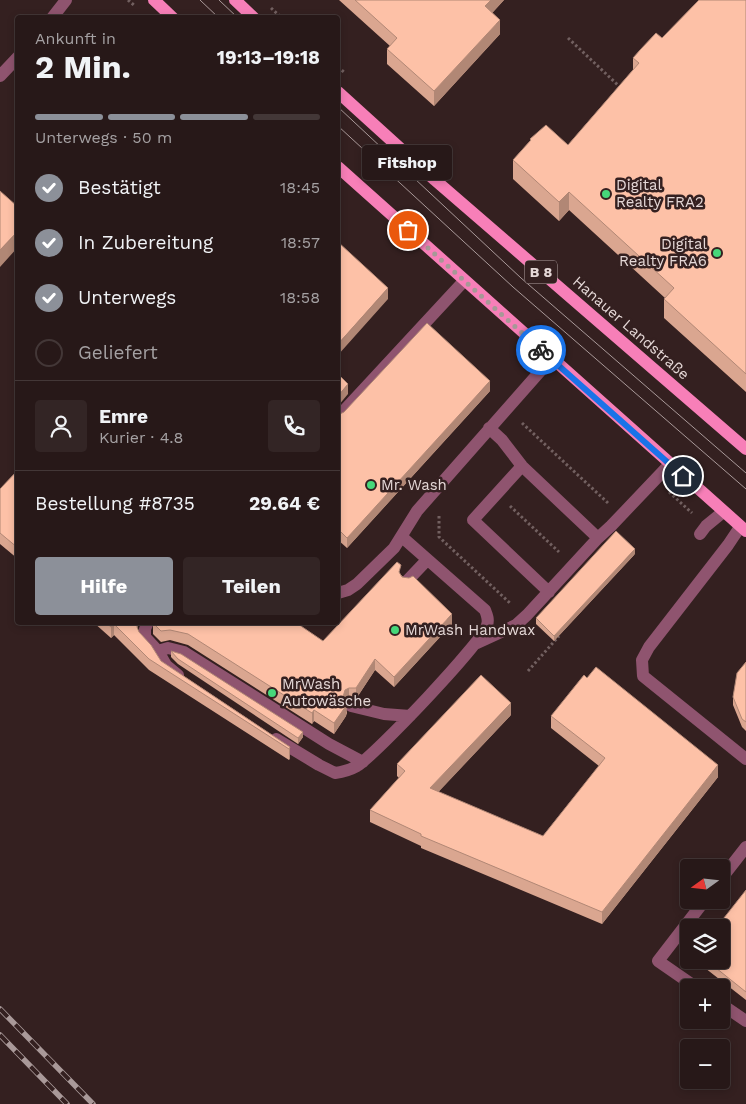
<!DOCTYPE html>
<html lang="de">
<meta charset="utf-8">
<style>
:root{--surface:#271818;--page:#332525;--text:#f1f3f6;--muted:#a4a0a2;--line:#433737;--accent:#8c9099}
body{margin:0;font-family:"Work Sans",sans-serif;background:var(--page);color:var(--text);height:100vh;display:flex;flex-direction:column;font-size:19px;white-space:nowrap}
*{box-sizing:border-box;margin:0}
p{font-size:16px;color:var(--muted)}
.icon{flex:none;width:28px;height:28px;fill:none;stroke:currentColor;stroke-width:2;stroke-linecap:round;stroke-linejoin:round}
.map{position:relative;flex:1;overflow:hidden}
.details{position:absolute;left:15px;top:15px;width:325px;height:610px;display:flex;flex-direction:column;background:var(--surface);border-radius:5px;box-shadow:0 2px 8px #0003,0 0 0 1px var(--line)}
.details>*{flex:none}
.needle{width:32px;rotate:255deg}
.tools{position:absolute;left:680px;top:859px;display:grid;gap:10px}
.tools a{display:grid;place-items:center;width:50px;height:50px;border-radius:5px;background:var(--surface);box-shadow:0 2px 8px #0003,0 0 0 1px var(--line);font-size:25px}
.pin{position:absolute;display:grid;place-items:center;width:42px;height:42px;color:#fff;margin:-21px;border:2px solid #fff;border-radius:50%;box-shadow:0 1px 5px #0007}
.courier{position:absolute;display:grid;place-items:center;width:50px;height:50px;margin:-25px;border:4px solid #1a73e8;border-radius:50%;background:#fff;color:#222;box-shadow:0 1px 6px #0007}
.bubble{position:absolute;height:35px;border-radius:5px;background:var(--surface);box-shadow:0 2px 8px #0003,0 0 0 1px var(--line);font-size:16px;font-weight:700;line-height:35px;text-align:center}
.summary em{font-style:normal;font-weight:700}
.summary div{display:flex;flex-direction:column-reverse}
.summary{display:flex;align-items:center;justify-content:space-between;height:85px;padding:0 20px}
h1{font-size:32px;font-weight:700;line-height:38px}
.bar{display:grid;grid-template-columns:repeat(4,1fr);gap:8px 5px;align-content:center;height:60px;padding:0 20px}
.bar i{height:6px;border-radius:4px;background:var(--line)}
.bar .active{background:var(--accent)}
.bar p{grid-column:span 4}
.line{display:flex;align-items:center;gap:12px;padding:0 20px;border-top:1px solid var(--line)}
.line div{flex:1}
.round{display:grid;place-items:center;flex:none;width:52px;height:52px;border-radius:5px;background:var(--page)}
ol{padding:0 20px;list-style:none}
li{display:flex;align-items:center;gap:15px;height:55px}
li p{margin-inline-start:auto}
li .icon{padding:5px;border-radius:50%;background:var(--accent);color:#fff;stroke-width:4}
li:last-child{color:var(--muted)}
li i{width:28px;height:28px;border:2px solid var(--line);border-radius:50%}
.cta{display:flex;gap:10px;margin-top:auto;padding:10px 20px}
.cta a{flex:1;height:58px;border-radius:5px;background:var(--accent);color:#fff;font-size:20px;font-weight:700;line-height:58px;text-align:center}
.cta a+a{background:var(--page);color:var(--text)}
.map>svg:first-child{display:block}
</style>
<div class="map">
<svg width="746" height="1104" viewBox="0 0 746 1104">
<rect width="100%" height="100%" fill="#342020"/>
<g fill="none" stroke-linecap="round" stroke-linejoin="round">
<!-- path -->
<path stroke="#726060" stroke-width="3" stroke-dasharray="2.5 2.5" stroke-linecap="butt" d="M128,0L135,6
M271,8L282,18
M568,38L620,87
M338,67L345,73
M522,423L608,503
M669,492L692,513
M510,506L559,552
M439,516V537L511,604
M528,671L559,636"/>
<!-- minor -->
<path stroke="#8f546f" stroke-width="12" d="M52,18L66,0
M0,76L18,57
M338,417L464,281
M489,428L502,440L522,466L598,538
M522,466L473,520L549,592
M740,527L728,545L649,647L642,660L643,676L746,759
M700,534L706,526L723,512
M407,581L427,560
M338,593L348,590L357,584L394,548L417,511L551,359
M148,622L145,629V637L158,651L166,665L178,675
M477,643L516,625L527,615L598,538L611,526L670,464
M158,651L168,648L184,652L329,744L363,762
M351,706L384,714L410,716
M276,739L319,765L335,773C342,772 350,770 357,766C375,755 483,642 487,625C489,620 487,615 485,610L402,537
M721,879L746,847
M697,988L658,961L705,900
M721,1004L746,1021"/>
<!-- major -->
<path stroke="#f77fb8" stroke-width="12" d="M154,0L173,18
M235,0L254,18
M338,92L435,180L746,449
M338,167L746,531"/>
<!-- tram -->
<path stroke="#a99999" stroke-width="1" d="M200,0L219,18
M219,0L238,18
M338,107L521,278L746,473
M338,126L513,287L746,489"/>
<!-- rail casing -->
<g stroke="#a99999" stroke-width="5.5">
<path id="rail" d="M0,1009L93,1104
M0,1035L67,1104"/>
</g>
<!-- rail -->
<use href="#rail" stroke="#342020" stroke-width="4" stroke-dasharray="11" stroke-linecap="butt"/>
</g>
<!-- wall -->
<path fill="#daa690" d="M339,0H504L492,13L500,34L434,106L387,64V49L390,46Z
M746,0V392L664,318V299L665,298L569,210L559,221L513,179V160L530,141V139L568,145L633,70V58L662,38Z
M490,391L347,548L338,540V414H340Z
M18,470V559L0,544V489Z
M635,554L554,641L536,624V618Z
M401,575L452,624L394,687L375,670L356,699L349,698L345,700L347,713L346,716L334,734L314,721L312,724L188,645L170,640L161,642L153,634V622L323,641Z
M93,622H139L137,628L139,632L161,661L290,747V758L289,760L149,670L114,635L111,638Z
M171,651L303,737L298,744L178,664L171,657Z
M746,662V731L742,727L733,705V697Z
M587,678L718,777L602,924L421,848V846L370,822V810L399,778L397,776V764L511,715L438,792L543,836L599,766L551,728V716Z
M746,890V1000L696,961L721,960Z"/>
<!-- shaded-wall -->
<path fill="#b18775" d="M491,0H504L485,21V6Z
M500,20V34L434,106V91Z
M569,192V210L559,221V202Z
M18,231V247L0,267V250Z
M388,288V299L338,355V344Z
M490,381V391L347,548V538Z
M348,384V394L338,406V396Z
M635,549V554L554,641V636Z
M452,614V624L394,687V677Z
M114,624V635L111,638V627Z
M375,659V670L356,699V688Z
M349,688V698L345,701L343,697L345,690Z
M347,702L346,716L334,734V723Z
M511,703V715L430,801V788Z
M314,710V721L312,724V713Z
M303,732V737L298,744V738Z
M290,747V758L289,760V749Z
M718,765V777L602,924V912Z"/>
<!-- building -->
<path fill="#fdc1a7" stroke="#b18775" d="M355,0H491L485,6L500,20L434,91L387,49L397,38Z
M699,0H746V374L664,299L674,288L569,192L559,202L513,160L531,140L530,139L546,125L568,145L639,63L633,58L640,50L656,33L662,38Z
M0,191L18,207V231L0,250Z
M338,242L388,288L338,344Z
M427,323L490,381L347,538L338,529V414H340L344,412Z
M338,374L348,384L338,396Z
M18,470V548L0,533V489Z
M616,531L635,549L554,636L536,618Z
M397,562L401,565L399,572L402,577L409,578L413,576L452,614L394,677L375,659L356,688H349L345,690L343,697L347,702L346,706L334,723L314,710L312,713L188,634L170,630L161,631L153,623V622H295L323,641Z
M105,622H137V627L139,632L151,645L161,661L290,747L289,749L149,659L114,624L111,627Z
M171,651L181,654L303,732L298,738L178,659Z
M746,662V722L742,719L733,697L737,673Z
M596,667L718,765L602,912L421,836V834L370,810L405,771L397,764L481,675L511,703L430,788L543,836L605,758L551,716L584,675L587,678Z
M746,890V992L706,960H721V928H716Z"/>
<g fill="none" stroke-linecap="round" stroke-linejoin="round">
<!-- done -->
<path stroke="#a79897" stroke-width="5" stroke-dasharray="0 9" d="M408,230L541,350"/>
<!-- route -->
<path stroke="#1a73e8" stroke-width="6" d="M541,350L683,476"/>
</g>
<!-- markers -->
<g fill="#46d77a" stroke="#342020" stroke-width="2">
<circle cx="606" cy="194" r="5"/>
<circle cx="717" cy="253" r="5"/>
<circle cx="371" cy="485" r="5"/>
<circle cx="395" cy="630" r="5"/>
<circle cx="272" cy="693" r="5"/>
</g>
<g text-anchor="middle" stroke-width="5" stroke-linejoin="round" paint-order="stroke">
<!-- shield labels -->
<rect fill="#342020" stroke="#b0a1a0" stroke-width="1" x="525" y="260.5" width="32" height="23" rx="4"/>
<g font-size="14" font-weight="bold" fill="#e5d8d7">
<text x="541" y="277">B 8</text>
</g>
<!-- poi labels -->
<g font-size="15" fill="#e5d8d7" stroke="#342020" text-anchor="start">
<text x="616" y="190">Digital<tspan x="616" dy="17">Realty FRA2</tspan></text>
<text x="707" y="249" text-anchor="end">Digital<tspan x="707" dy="17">Realty FRA6</tspan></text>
<text x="381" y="490">Mr. Wash</text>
<text x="405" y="635">MrWash Handwax</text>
<text x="282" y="689">MrWash<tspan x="282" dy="17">Autowäsche</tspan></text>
</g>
<!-- street labels -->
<g font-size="15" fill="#e5d8d7" stroke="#342020">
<text transform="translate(631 328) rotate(41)" y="5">Hanauer Landstraße</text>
</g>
</g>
</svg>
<div class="tools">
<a><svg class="needle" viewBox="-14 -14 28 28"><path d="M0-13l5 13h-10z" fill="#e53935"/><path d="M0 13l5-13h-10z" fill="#a4a0a2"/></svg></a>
<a><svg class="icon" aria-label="layers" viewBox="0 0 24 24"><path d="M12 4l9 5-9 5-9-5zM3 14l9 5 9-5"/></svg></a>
<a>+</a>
<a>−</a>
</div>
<div class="pin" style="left:408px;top:230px;background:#ea580c"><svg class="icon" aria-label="bag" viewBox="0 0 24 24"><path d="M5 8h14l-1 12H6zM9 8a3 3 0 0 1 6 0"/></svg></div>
<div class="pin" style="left:683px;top:476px;background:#1f2937"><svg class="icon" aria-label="home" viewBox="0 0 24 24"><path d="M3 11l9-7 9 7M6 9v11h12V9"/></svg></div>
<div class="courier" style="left:541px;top:350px"><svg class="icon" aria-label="bike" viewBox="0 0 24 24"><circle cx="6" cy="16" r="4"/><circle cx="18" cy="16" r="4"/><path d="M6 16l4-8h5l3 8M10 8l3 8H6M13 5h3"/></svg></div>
<div class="bubble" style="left:362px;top:145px;width:90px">Fitshop</div>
<section class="details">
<div class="summary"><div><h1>2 Min.</h1><p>Ankunft in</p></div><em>19:13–19:18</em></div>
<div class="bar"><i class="active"></i><i class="active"></i><i class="active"></i><i></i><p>Unterwegs · 50 m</p></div>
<ol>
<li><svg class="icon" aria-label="check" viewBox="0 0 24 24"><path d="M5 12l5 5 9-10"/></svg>Bestätigt<p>18:45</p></li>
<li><svg class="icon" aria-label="check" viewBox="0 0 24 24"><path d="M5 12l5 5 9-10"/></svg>In Zubereitung<p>18:57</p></li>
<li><svg class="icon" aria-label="check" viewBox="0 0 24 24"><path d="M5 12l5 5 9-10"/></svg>Unterwegs<p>18:58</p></li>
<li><i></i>Geliefert</li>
</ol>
<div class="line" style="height:90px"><a class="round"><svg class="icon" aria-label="person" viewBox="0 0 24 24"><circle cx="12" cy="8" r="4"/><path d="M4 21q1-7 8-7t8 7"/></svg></a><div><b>Emre</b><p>Kurier · 4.8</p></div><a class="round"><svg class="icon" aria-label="phone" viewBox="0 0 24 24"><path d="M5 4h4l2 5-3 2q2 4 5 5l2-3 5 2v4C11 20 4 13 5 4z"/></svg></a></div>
<div class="line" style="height:65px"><div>Bestellung #8735</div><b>29.64 €</b></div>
<div class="cta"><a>Hilfe</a><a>Teilen</a></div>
</section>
</div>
